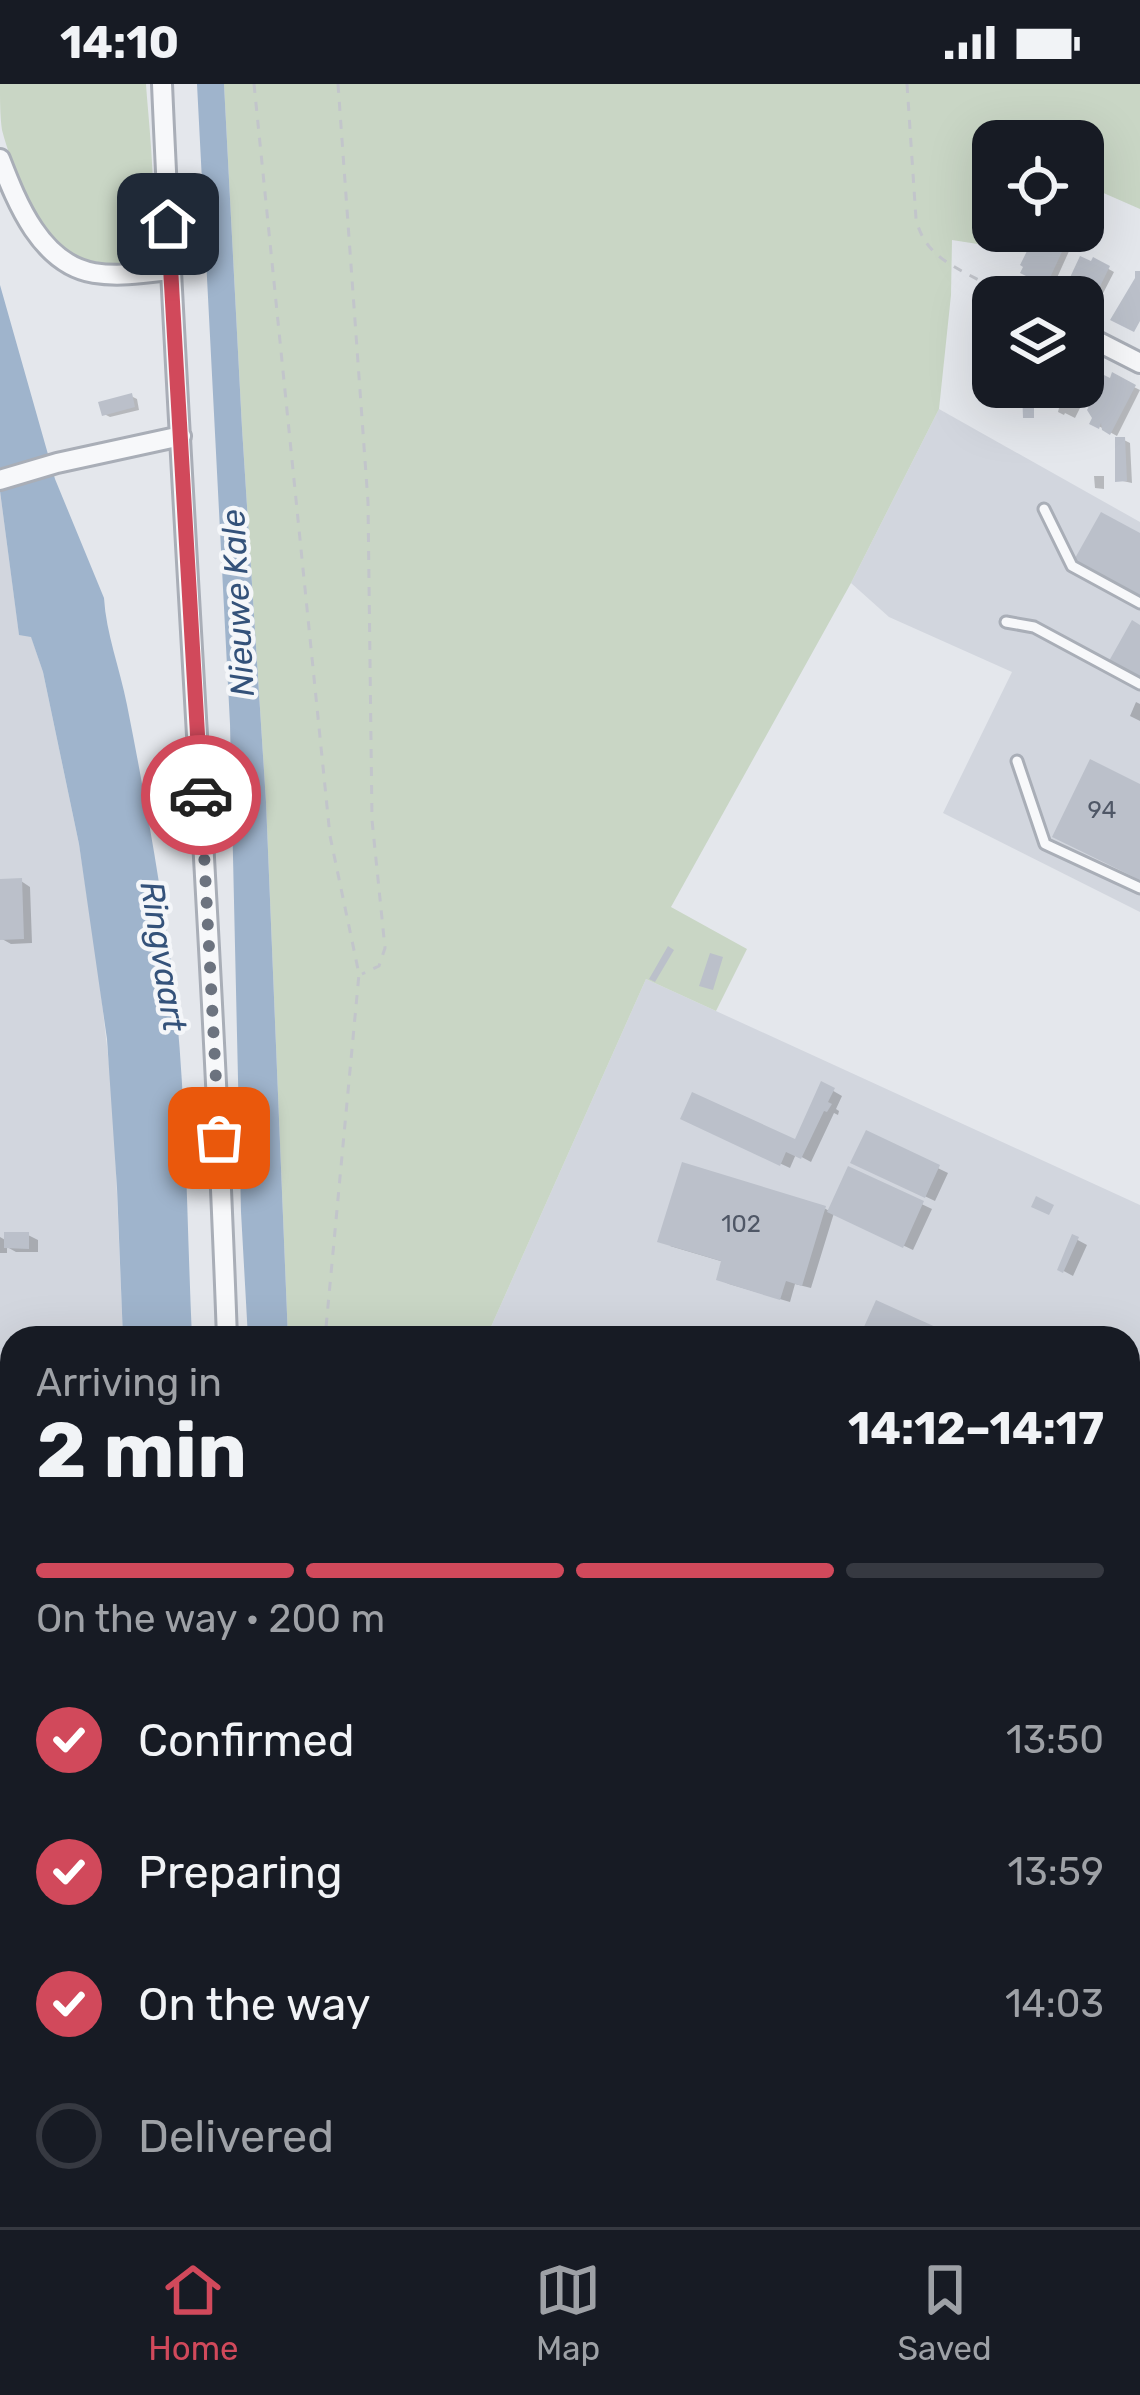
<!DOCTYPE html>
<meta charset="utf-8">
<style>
:root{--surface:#171b24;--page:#20242c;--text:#f1f3f6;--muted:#9ea1a6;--line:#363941;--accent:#d1495b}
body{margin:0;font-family:Rubik,sans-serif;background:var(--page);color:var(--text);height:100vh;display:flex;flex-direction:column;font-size:45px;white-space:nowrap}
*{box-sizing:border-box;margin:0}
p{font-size:39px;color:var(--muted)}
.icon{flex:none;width:66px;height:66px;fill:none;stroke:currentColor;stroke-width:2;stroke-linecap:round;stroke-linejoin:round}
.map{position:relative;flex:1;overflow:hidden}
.drawer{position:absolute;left:0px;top:1242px;width:1140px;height:903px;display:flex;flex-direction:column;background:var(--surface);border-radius:36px 36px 0 0;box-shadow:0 12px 48px #0002}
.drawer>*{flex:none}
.fabs{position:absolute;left:972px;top:36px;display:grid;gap:24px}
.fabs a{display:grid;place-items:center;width:132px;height:132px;border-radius:24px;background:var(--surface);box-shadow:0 12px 48px #0002;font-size:60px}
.pin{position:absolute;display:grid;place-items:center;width:102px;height:102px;color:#fff;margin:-51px;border-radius:24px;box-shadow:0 6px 18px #0006}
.courier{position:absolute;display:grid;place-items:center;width:120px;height:120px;margin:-60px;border:9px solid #d1495b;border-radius:50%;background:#fff;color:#222;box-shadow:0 3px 15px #0007}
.headline em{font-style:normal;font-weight:700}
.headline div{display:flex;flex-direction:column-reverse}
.headline{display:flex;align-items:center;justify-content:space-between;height:204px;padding:0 36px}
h1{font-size:78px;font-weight:700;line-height:90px}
.bar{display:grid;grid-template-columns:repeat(4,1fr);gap:18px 12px;align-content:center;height:144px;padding:0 36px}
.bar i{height:15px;border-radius:9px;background:var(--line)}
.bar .on{background:var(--accent)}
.bar p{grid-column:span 4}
ol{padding:0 36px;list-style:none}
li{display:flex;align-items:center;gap:36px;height:132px}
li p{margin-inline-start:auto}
li .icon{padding:12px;border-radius:50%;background:var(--accent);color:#fff;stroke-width:4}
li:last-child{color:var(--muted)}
li i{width:66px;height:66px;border:6px solid var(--line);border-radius:50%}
.status{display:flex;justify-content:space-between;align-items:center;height:84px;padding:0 60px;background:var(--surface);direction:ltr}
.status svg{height:33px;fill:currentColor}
.menu{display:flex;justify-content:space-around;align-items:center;height:168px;border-top:3px solid var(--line);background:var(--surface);font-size:33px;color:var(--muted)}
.menu a{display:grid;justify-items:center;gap:6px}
.menu .on{color:var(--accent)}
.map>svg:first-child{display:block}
</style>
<div class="status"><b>14:10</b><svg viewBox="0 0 49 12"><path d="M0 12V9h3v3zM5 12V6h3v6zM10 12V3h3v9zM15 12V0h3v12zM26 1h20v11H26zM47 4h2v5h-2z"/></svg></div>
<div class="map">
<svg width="1140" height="2143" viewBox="0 0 1140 2143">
<rect width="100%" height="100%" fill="#e4e7ec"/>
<!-- built -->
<path fill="#d2d6de" d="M939,325L1140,438V828L943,729L1012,588L889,533L851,499Z
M0,407L19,550L31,552L43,588L79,760L98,884L113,1015L123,1254H12V2133H135V2143H0Z
M646,895L1140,1121V1365L1128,1388V1254H486Z
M1140,1413V1508L1128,1512V1435Z
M1128,1678L1140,1685V2143H1019V2133H1128Z
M340,2133H676L672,2143H341Z"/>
<!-- green -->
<path fill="#c9d6c5" d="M0,0H146C148,33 160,132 148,158C141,173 127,180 111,182C53,189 14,92 2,46C0,32 0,15 0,0Z
M224,0H1140V125L1083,100V57H993V93L984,161L952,156L951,211L939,325L851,499L671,823L747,865L716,927L646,895L486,1254H288L266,718L242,344Z
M0,1651H12V2133H135V2143H8L0,1977Z"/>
<!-- water -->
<path fill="#9fb4cc" d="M197,0H224L242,344L266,718L288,1254H248L241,1128L230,640Z
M0,201L55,395L104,514C106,549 120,585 127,621C143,701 157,782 169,863C187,993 186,1123 192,1254H123L117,1104L107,955L79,760L43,588L31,553L19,551L0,407Z"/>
<!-- shadow -->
<path fill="#0003" d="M1083,107L1093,109V119L1083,118Z
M1039,149L1070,165L1056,196L1052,195L1049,201L1024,188Z
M1079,150L1086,152L1085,165L1078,163Z
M1094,177L1114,188L1095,225L1083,219V213H1071Z
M1083,277L1094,283L1084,303L1086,304L1083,310L1075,306L1072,313L1083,318L1075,334L1065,329L1064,331L1058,328L1060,320L1052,315L1057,303H1083Z
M1113,293L1140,306L1117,352L1093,339Z
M1004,303H1015L1016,321L1001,317Z
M131,312L137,315L139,326L110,333L104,330Z
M1124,356L1130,359L1132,399L1118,396Z
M1094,392H1104V405L1095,404Z
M1136,618L1140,620V637L1130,632Z
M21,797L30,803L32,859L11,860L2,855L0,798Z
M823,1001L842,1012L836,1025L839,1027L838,1031L834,1029L811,1078L796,1070L790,1084L693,1039L796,1059Z
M867,1050L948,1089L935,1117L863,1083Z
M850,1086L932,1125L913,1166L834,1129L811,1204L795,1200L790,1218L729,1200L719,1195L724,1178L670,1162L824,1124L831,1128Z
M28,1151L38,1156V1168H16L7,1163V1169H0V1153L7,1157Z
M1074,1154L1087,1161L1073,1192L1060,1185Z
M1128,1333L1138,1339L1128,1362Z
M564,2133H667L665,2143H633Z"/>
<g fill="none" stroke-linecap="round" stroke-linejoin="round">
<!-- stream -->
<path stroke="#9fb4cc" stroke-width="6" d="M900,2133V2143"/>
</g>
<!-- building -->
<path fill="#bbc0ca" d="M1037,147L1066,159L1049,196L1046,194L1042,200L1020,189L1023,183L1020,181Z
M1080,172L1091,177L1093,173L1110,182L1089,225L1083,222V213H1064L1069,203L1066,202Z
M1135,187H1140V237L1134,248L1110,236L1135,194Z
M1112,288L1136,301L1110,351L1102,346L1101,339L1099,345L1089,340L1092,334L1087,326L1097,306L1102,308L1104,304L1099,302L1104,291L1110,294Z
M1054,303H1080L1077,310L1068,306L1061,323L1057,321L1056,314L1054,319L1048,316Z
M1044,305V321H1034V334H1023L1022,306Z
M132,309L135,323L102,332L98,318Z
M1115,353H1125L1127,397L1115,398Z
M1101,428L1140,449V512L1074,476Z
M1132,536L1140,541V594L1109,577Z
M1090,675L1140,700V796L1052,753Z
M22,794L24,855L0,856V795Z
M668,862L674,866L655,898L649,895Z
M710,869L723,873L713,906L699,902Z
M821,997L835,1004L828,1018L832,1020L827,1028L824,1027L801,1075L786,1068L780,1082L680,1035L692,1008L795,1055Z
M866,1046L940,1081L925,1114L850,1079Z
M682,1078L826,1122L802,1202L786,1197L780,1216L716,1196L721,1177L657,1158Z
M848,1082L924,1117L903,1164L827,1128Z
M1036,1112L1054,1121L1049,1131L1031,1123Z
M4,1148H29V1165L4,1164Z
M1072,1150L1079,1153L1063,1189L1057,1186Z
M876,1216L960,1254H859Z
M12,1462V1486L0,1487V1463Z
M1128,1625L1140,1631V1673L1128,1666Z
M1140,1865V2033L1128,2026V1885Z
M595,2133H657L656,2143L595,2136Z"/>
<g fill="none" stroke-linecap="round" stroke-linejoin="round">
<!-- lane casing -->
<g stroke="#a9aeb7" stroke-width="15">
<path id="lane" d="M1044,425L1072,482L1140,519
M1006,538L1034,543L1140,600
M1017,677L1045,760L1140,804
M0,1645L12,1644
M1128,1803L1138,1809
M0,2025L5,2143"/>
</g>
<!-- street casing -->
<g stroke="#a9aeb7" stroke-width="24">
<path id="street" d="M162,0C180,418 212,836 227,1254
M0,75C17,119 41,180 94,189C119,193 145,189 170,186
M1007,212L1009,213
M1083,250L1140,279
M0,396L57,379L181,352
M0,1320H12
M1128,1417L1140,1395
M1128,1523L1140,1519
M253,2143V2133
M693,2143L698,2133"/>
</g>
<!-- path -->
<path stroke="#c2c5cb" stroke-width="3" stroke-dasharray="9 9" stroke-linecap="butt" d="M254,0L330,752L359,890L325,1254
M338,0L368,418L372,736L385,864L379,882L362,890
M907,0L916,135C925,174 958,184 990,202
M330,2133L331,2143"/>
<!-- lane -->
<use href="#lane" stroke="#f7f8fa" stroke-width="9"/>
<!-- street -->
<use href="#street" stroke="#f7f8fa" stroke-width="18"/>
</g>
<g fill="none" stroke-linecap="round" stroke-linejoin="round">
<!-- done -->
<path stroke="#6c737f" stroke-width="12" stroke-dasharray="0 21.6" d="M201,711L219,1054"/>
<!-- route -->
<path stroke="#d1495b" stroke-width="15" d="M168,140L201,711"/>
</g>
<g text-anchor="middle" stroke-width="9" stroke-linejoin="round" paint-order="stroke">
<!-- number labels -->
<g font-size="24" fill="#4f5766">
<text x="1102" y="734">94</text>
<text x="741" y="1148">102</text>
</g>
<!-- water labels -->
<g font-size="33" font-style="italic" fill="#34527a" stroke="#f4f6f9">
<text transform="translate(237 519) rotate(-93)" y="12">Nieuwe Kale</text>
<text transform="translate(164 872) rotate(81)" y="12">Ringvaart</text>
</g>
</g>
</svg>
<div class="fabs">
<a><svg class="icon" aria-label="locate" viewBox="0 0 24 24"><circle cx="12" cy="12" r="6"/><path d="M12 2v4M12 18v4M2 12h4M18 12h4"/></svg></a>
<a><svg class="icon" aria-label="layers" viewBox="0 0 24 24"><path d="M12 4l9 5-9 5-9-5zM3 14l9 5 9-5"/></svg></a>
</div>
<div class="pin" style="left:219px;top:1054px;background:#ea580c"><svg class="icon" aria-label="bag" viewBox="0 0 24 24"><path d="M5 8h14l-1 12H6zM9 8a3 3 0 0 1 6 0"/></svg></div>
<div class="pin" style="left:168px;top:140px;background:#1f2937"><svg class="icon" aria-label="home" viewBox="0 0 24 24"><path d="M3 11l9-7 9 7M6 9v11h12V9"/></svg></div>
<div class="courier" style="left:201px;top:711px"><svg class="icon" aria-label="car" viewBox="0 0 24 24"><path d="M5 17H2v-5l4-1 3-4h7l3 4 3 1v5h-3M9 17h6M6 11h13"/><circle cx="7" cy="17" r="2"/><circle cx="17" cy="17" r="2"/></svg></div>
<section class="drawer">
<div class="headline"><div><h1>2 min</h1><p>Arriving in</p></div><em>14:12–14:17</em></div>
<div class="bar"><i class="on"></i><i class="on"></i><i class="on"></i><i></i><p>On the way · 200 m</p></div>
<ol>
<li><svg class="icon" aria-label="check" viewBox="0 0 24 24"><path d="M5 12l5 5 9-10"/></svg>Confirmed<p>13:50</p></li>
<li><svg class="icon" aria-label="check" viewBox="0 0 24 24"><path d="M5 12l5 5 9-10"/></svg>Preparing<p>13:59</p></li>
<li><svg class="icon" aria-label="check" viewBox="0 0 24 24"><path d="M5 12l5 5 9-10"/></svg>On the way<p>14:03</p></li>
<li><i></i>Delivered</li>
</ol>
</section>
</div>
<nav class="menu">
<a class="on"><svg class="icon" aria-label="home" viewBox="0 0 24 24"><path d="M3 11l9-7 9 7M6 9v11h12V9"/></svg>Home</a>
<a><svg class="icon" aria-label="map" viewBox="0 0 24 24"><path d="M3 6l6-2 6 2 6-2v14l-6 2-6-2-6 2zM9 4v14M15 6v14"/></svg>Map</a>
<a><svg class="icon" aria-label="saved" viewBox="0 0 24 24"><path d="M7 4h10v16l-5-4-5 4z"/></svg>Saved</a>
</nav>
